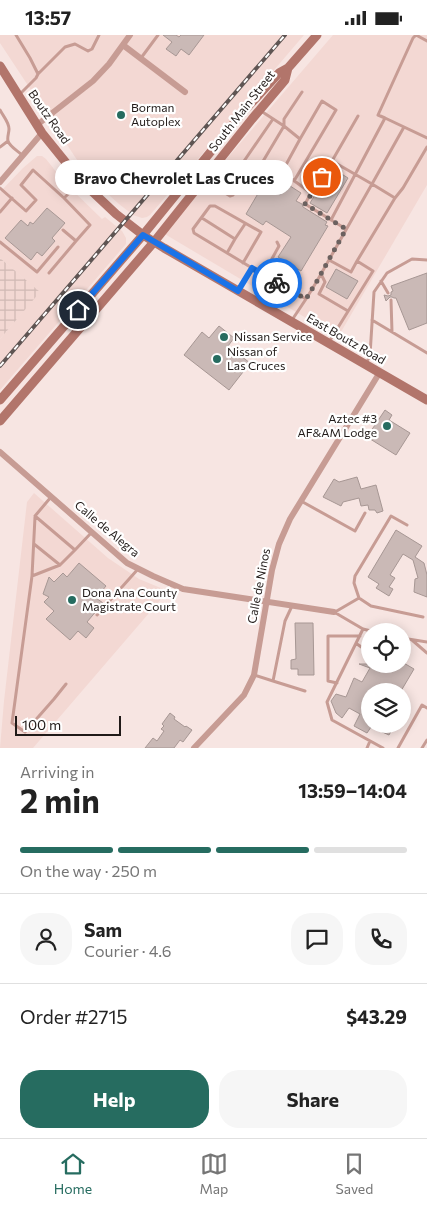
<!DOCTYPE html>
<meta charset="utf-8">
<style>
:root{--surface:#fff;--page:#f6f6f6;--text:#222;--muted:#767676;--line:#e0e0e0;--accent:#266c60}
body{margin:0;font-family:Commissioner,sans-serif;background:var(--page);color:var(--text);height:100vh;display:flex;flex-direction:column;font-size:19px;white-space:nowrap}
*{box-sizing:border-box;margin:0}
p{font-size:16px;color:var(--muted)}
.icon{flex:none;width:28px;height:28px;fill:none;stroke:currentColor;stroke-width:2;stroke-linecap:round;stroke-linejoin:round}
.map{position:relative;height:713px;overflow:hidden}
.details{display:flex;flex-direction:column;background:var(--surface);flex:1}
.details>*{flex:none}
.controls{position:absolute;left:361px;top:588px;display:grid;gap:10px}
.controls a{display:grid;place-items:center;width:50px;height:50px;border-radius:50%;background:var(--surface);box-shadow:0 2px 12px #0003;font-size:25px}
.scale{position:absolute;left:15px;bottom:12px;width:106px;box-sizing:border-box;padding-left:5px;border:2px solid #201a18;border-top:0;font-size:14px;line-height:18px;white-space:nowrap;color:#201a18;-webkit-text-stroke:4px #fff;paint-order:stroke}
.pin{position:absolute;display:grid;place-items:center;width:42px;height:42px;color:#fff;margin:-21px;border:2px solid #fff;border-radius:50%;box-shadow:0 1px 5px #0007}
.courier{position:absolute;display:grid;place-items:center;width:50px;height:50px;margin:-25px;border:4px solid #1a73e8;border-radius:50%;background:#fff;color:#222;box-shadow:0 1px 6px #0007}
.bubble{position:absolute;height:35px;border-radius:18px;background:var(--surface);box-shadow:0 2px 12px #0003;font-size:16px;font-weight:700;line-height:35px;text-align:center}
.head em{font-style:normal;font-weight:700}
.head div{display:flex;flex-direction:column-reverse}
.head{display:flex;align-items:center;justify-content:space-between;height:85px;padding:0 20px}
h1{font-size:32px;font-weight:700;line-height:38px}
.bar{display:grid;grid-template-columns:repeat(4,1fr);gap:8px 5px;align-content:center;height:60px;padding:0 20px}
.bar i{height:6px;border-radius:4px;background:var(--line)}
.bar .on{background:var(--accent)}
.bar p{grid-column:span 4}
.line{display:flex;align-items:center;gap:12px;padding:0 20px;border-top:1px solid var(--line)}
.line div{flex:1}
.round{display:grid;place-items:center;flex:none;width:52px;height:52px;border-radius:20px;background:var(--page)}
.action{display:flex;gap:10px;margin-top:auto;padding:10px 20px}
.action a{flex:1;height:58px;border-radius:20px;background:var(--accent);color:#fff;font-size:20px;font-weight:700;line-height:58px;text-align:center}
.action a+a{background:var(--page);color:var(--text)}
.status{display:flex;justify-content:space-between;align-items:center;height:35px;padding:0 25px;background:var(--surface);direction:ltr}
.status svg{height:14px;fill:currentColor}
.dock{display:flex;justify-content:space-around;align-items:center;height:70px;border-top:1px solid var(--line);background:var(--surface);font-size:14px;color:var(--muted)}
.dock a{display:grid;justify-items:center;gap:2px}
.dock .on{color:var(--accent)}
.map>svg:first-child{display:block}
</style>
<div class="status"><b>13:57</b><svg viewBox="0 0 49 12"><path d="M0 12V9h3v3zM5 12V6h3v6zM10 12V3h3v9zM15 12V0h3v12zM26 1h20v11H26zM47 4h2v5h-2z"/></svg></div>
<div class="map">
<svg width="427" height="713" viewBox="0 0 427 713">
<defs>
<pattern id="industrial-grid" width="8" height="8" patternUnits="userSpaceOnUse" patternTransform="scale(1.25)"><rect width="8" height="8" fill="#f3d8d3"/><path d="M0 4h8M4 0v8" fill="none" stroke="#d0b9b4"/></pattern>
</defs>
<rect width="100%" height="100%" fill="#f7e5e2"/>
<!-- built -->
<path fill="#f3d8d3" d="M0,0H304L150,180L147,182L142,183L133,180L119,169L100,152L83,134L0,8Z
M333,0H427V150L338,302L163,198Z
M37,121H42L46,124L65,148L102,184L105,182L122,196L126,203V209L0,355V304L39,257L0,223V157L23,133Z
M34,458L108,523L139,544L168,556L33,713H0L4,666L27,467Z"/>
<!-- industrial -->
<path fill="url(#industrial-grid)" d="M0,223L40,257L0,304Z"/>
<!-- building -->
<path fill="#cab9b6" stroke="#a79794" d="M163,0H176L179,2L181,0H204L189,20L181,14L176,21L166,14L172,7Z
M332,133L348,143L327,178L310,168Z
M287,149L301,158L296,166L302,169L303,172L327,187L325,190L328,191L301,236L278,222L291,202L266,186L263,190L246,179L263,150L280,160Z
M47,173L65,188L52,203L55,206L42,221L37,217L31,225L5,203L21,185L28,191L30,187L33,189Z
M336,234L358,246L347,264L326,252Z
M427,238V288L409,295L396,263H394L392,262H390L386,266L384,260L388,261L391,260V257L393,256L391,251Z
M219,291L234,303L228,311L250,328L229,355L184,320L202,297L209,303Z
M385,375L392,380L389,385L410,398L396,420L367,402Z
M357,442L361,454L376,450L383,476L377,478L375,475H369L368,470L361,471L359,463L343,467L341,471L323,462L334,444L339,447Z
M396,495L422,511L415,522L424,528L427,540V562L414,557L415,544L418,543L413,525L403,519L390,540L395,543L389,552L393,554L389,561L376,553L379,549L368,542Z
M79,528L106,551L96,563L103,568L87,587L94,593L86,603L78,596L70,605L46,584L54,576L44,567L49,562L43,559L49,542L54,547L63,538L67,542Z
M295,588H313L314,640H298V634H291V625L296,624Z
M402,627L414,634L401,656H370V689H395L389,700L371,692L367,698L354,691L360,679L349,673L342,683L336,678L331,666L336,659L346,662L354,643L362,647L370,633L359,629H402Z
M170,678L175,682L174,684L185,692L186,691L192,695L183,707L180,705L174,713H145L153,703L157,706L164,696L161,694L164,691L162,689Z"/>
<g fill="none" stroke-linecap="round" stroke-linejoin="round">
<!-- lane -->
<path stroke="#c79c94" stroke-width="3" d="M16,0L30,23L38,39L36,43L19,60
M141,23L158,0
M38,39L65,12L75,9L88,16L92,14L99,0
M0,75C3,81 9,87 9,94C9,98 7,102 8,106C10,112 18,116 22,120
M261,76L284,91L300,104L282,137L311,158L332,126L372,149L317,246L306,264
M385,83L427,103
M273,84L242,129L275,149L282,137
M0,112L8,106
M332,126L358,81
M256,138L284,91V84L302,57
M204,145L230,161L233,160L239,150L237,147L215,131
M294,146L336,75L322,66L300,104
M0,153L26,176L36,165L21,150L33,135L64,163L81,147
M311,158L305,169L346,194
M395,163L372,149L404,92
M0,177L12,163
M202,183L235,204L227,218
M331,185L385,83L378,80L413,3L416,0L427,6
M63,195L76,206L90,190L64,163
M235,204L245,189
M0,207L37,237L58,212
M329,225L351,237L357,226
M252,233L306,264L292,285
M49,238L76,206
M321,239L325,247L319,259L348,276
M263,240L279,211L277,207
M381,246L388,258
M239,255L252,233L194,198L193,194L210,171H215L261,197L243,228
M391,265L392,297
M372,285L427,318
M329,307L373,236L357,226L395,163L403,153L427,112
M366,329L370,320L374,257L387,238L412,224L427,225
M51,462L35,481L75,515L92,497
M301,466L355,496L365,478
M34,509L60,530
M32,541L35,482
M359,563L354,548L355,541L391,481L407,490
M334,577L363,594L371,596
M335,577L359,563L371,571L423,582
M97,580L138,534
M363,594L327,667L332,685L383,713
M402,603L427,607
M412,605L427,618
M357,609L367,616H370
M254,640L273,646L285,586L292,571
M273,646L305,656
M337,648L328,646V601H360
M66,649L54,664L25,697L12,688L32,541L60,530L75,515
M367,713L370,706
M398,713L422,670L427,673
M422,713L427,705"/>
<!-- street -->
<path stroke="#c79c94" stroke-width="6" d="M123,10L185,57
M37,90L93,46L109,29L130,0
M0,147L42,98
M0,417L127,528L153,541L183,554L334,577
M194,713L244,660L254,640L272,535L279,509L290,484L301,466L380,337"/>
<!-- secondary -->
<path stroke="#b2756b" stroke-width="9" d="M0,31L42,98L80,145L116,179L143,200L164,213L427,365
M0,365L143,200L243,77L279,38L288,33L317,0
M0,386L154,207L252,84L285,45L288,33"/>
<!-- rail casing -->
<g stroke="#5f5553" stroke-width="4">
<path id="rail" d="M0,331L285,0"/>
</g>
<!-- rail -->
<use href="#rail" stroke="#fff" stroke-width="2" stroke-dasharray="5.5" stroke-linecap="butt"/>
</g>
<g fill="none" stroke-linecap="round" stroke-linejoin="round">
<!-- done -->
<path stroke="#6b615f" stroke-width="5" stroke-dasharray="0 9" d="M277,248L306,264L317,246L346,194L305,169L322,142"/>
<!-- route -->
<path stroke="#1a73e8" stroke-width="6" d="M78,275L143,200L238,256L252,233L277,248"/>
</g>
<!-- markers -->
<g fill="#266c60" stroke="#fff" stroke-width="2">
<circle cx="121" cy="80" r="5"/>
<circle cx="224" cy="302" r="5"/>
<circle cx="217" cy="324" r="5"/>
<circle cx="387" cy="391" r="5"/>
<circle cx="72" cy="565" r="5"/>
</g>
<g text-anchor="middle" stroke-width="4.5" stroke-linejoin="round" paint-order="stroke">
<!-- poi labels -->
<g font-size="12" fill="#201a18" stroke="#fff" text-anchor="start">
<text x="131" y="77">Borman<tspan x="131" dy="14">Autoplex</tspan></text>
<text x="234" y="306">Nissan Service</text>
<text x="227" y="321">Nissan of<tspan x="227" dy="14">Las Cruces</tspan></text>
<text x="377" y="388" text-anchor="end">Aztec #3<tspan x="377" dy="14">AF&amp;AM Lodge</tspan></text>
<text x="82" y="562">Dona Ana County<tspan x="82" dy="14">Magistrate Court</tspan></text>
</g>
<!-- street labels -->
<g font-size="12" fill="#201a18" stroke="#fff">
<text transform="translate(242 76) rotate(-52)" y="4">South Main Street</text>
<text transform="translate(49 82) rotate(55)" y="4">Boutz Road</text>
<text transform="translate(346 304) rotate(30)" y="4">East Boutz Road</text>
<text transform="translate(107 494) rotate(40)" y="4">Calle de Alegra</text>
<text transform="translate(259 551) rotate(-79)" y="4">Calle de Ninos</text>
</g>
</g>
</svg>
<div class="controls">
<a><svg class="icon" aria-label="locate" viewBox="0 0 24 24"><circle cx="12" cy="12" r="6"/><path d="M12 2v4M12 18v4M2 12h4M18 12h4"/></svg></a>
<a><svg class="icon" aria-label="layers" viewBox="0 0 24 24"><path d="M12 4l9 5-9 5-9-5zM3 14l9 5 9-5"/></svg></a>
</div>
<div class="scale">100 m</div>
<div class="pin" style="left:322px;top:142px;background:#ea580c"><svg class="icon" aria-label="bag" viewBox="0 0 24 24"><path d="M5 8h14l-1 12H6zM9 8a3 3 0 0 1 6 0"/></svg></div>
<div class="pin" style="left:78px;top:275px;background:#1f2937"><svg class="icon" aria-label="home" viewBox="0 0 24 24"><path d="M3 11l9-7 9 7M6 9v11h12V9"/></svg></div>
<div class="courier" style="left:277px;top:248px"><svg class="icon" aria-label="bike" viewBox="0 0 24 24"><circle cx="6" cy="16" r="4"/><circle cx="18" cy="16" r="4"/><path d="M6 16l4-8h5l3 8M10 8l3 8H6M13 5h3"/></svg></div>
<div class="bubble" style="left:55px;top:125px;width:238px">Bravo Chevrolet Las Cruces</div>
</div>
<section class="details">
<div class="head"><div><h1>2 min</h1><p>Arriving in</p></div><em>13:59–14:04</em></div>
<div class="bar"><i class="on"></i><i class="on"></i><i class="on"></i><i></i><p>On the way · 250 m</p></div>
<div class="line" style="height:90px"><a class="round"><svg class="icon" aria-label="person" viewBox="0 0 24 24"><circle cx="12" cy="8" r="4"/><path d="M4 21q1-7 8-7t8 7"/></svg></a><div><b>Sam</b><p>Courier · 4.6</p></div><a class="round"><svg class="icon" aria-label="chat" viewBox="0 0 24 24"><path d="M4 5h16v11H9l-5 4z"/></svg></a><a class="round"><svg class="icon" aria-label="phone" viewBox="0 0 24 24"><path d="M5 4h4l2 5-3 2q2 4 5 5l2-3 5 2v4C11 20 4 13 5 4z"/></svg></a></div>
<div class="line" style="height:65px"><div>Order #2715</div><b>$43.29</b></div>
<div class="action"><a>Help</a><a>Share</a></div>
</section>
<nav class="dock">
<a class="on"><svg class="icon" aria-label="home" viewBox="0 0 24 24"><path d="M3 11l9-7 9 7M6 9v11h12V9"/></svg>Home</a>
<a><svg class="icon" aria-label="map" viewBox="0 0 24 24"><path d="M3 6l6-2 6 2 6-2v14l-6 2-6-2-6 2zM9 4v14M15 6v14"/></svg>Map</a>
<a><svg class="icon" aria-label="saved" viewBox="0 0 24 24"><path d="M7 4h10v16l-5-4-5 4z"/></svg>Saved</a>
</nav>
